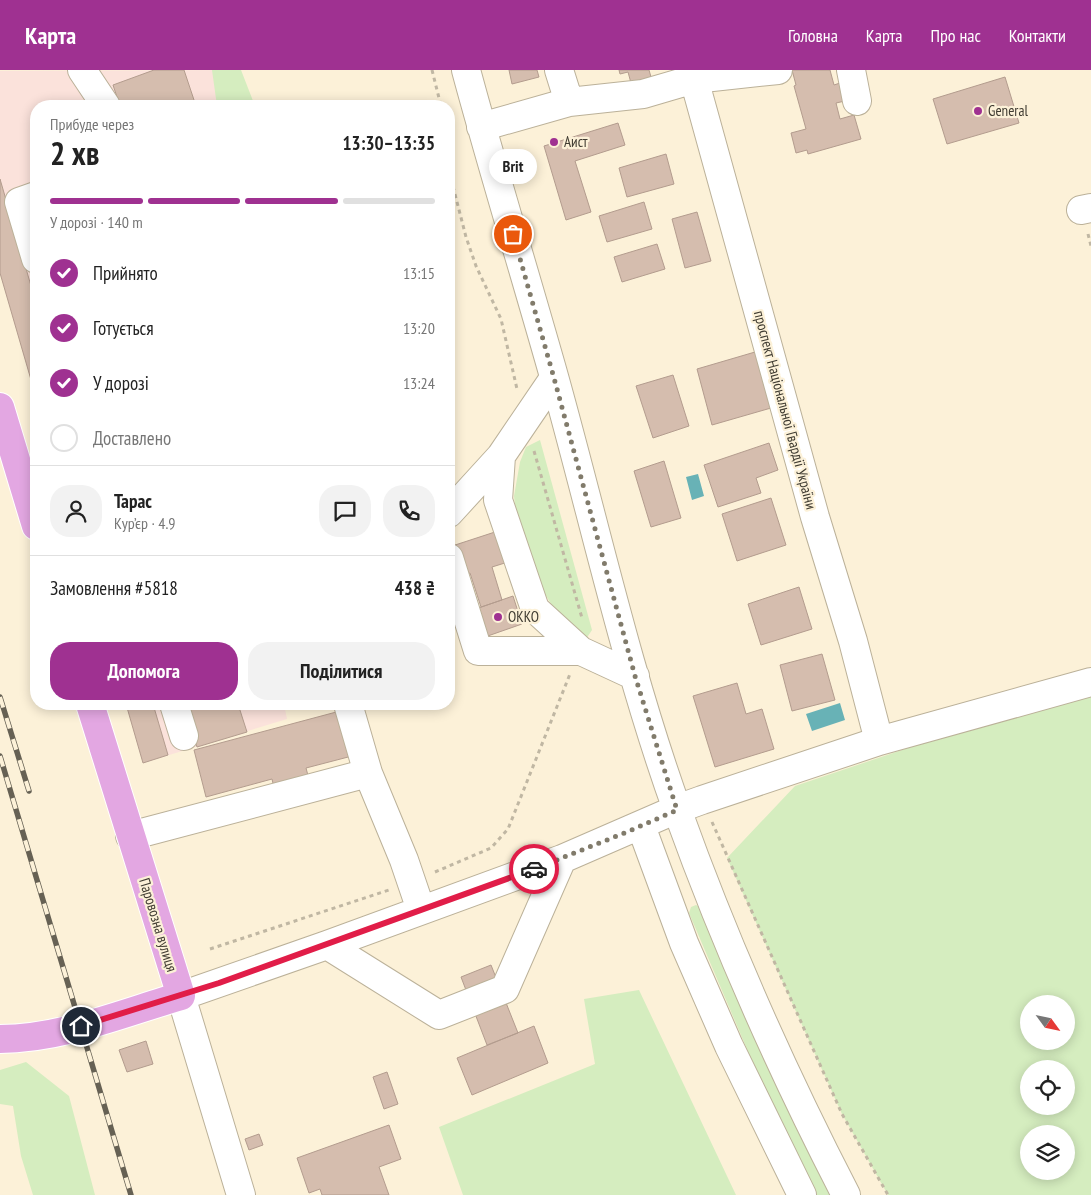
<!DOCTYPE html>
<html lang="uk">
<meta charset="utf-8">
<style>
:root{--surface:#fff;--page:#f2f2f2;--text:#222;--muted:#767676;--line:#e0e0e0;--accent:#9f3191}
body{margin:0;font-family:"PT Sans Narrow",sans-serif;background:var(--page);color:var(--text);height:100vh;display:flex;flex-direction:column;font-size:19px;white-space:nowrap}
*{box-sizing:border-box;margin:0}
p{font-size:16px;color:var(--muted)}
.icon{flex:none;width:28px;height:28px;fill:none;stroke:currentColor;stroke-width:2;stroke-linecap:round;stroke-linejoin:round}
.map{position:relative;flex:1;overflow:hidden}
.panel{position:absolute;left:30px;top:30px;width:425px;height:610px;display:flex;flex-direction:column;background:var(--surface);border-radius:20px;box-shadow:0 2px 12px #0003}
.panel>*{flex:none}
.needle{width:32px;rotate:123deg}
.controls{position:absolute;left:1020px;top:925px;display:grid;gap:10px}
.controls a{display:grid;place-items:center;width:55px;height:55px;border-radius:50%;background:var(--surface);box-shadow:0 2px 12px #0003;font-size:25px}
.pin{position:absolute;display:grid;place-items:center;width:42px;height:42px;color:#fff;margin:-21px;border:2px solid #fff;border-radius:50%;box-shadow:0 1px 5px #0007}
.courier{position:absolute;display:grid;place-items:center;width:50px;height:50px;margin:-25px;border:4px solid #e11d48;border-radius:50%;background:#fff;color:#222;box-shadow:0 1px 6px #0007}
.bubble{position:absolute;height:35px;border-radius:18px;background:var(--surface);box-shadow:0 2px 12px #0003;font-size:16px;font-weight:800;line-height:35px;text-align:center}
.summary em{font-style:normal;font-weight:800}
.summary div{display:flex;flex-direction:column-reverse}
.summary{display:flex;align-items:center;justify-content:space-between;height:85px;padding:0 20px}
h1{font-size:32px;font-weight:800;line-height:38px}
.bar{display:grid;grid-template-columns:repeat(4,1fr);gap:8px 5px;align-content:center;height:60px;padding:0 20px}
.bar i{height:6px;border-radius:4px;background:var(--line)}
.bar .selected{background:var(--accent)}
.bar p{grid-column:span 4}
.line{display:flex;align-items:center;gap:12px;padding:0 20px;border-top:1px solid var(--line)}
.line div{flex:1}
.round{display:grid;place-items:center;flex:none;width:52px;height:52px;border-radius:20px;background:var(--page)}
ol{padding:0 20px;list-style:none}
li{display:flex;align-items:center;gap:15px;height:55px}
li p{margin-inline-start:auto}
li .icon{padding:5px;border-radius:50%;background:var(--accent);color:#fff;stroke-width:4}
li:last-child{color:var(--muted)}
li i{width:28px;height:28px;border:2px solid var(--line);border-radius:50%}
.primary-button{display:flex;gap:10px;margin-top:auto;padding:10px 20px}
.primary-button a{flex:1;height:58px;border-radius:20px;background:var(--accent);color:#fff;font-size:20px;font-weight:800;line-height:58px;text-align:center}
.primary-button a+a{background:var(--page);color:var(--text)}
header{display:flex;align-items:center;gap:30px;box-sizing:border-box;height:70px;padding:0 25px;background:var(--accent);color:#fff}
header strong{font-size:24px}
nav{display:flex;gap:28px;margin-inline-start:auto;font-size:18px}
.map>svg:first-child{display:block}
</style>
<header>
<strong>Карта</strong>
<nav><a>Головна</a><a>Карта</a><a>Про нас</a><a>Контакти</a></nav>
</header>
<div class="map">
<svg width="1091" height="1125" viewBox="0 0 1091 1125">
<rect width="100%" height="100%" fill="#fcf1d8"/>
<!-- industrial -->
<path fill="#fbe2db" d="M218,0L229,36H36V327L0,203V1Z
M126,634H284L287,649L143,693Z"/>
<!-- green -->
<path fill="#d5edbf" fill-rule="evenodd" d="M212,0H241L255,36H217Z
M540,370L592,560L586,569L560,548L529,499L517,454L514,426L520,392L526,377Z
M1091,627V1125H888L842,1044L727,788L795,716L1009,644ZM1029,934H1066V971H1029ZM1029,999H1066V1036H1029ZM1029,1064H1066V1101H1029Z
M696,835L701,838L793,1051L830,1125H814L749,984L689,843L691,837Z
M639,920L736,1125H463L439,1057L595,994L584,929Z
M26,992L69,1026L95,1125H33L21,1086L13,1036L0,1034V1000Z"/>
<!-- water -->
<path fill="#68b2b6" d="M698,404L704,426L692,430L686,407Z
M840,633L845,650L812,661L806,644Z"/>
<!-- building -->
<path fill="#d5bdae" stroke="#b39c8e" d="M154,0H184L196,36H120L113,15Z
M509,0H537L539,7L512,14Z
M619,0H649L651,7L631,13L628,2L620,4Z
M792,0H830L834,15L840,13L845,31L836,33L840,49L854,45L861,69L808,84L807,80L796,83L791,63L806,59L794,16L796,15Z
M1005,7L1019,53L947,74L933,29Z
M618,53L625,75L575,91L591,142L566,150L544,76Z
M666,84L674,114L627,127L619,98Z
M0,109L36,233V327L0,203Z
M644,132L652,159L607,172L599,146Z
M697,142L711,191L685,198L672,149Z
M657,174L665,199L622,212L614,187Z
M755,282L771,338L712,355L697,299Z
M673,305L689,356L653,368L636,316Z
M769,373L778,400L756,408L761,423L718,437L704,395Z
M664,391L681,448L651,457L634,401Z
M771,428L786,475L737,491L722,444Z
M498,461L508,492L492,497L502,530L481,537L470,503L456,508L449,477Z
M799,517L812,559L761,575L748,534Z
M513,526L522,554L482,568L473,540Z
M822,584L835,630L792,641L780,595Z
M737,613L746,644L762,639L774,679L715,697L693,626Z
M126,634H153L168,685L143,693Z
M184,634H238L247,662L197,677Z
M340,641L352,686L306,698L310,713L275,722L272,709L206,727L194,680Z
M491,895L518,963L487,975L461,907Z
M534,956L548,993L472,1025L457,988Z
M146,971L153,994L127,1002L119,980Z
M387,1002L398,1034L384,1039L373,1007Z
M389,1055L401,1089L379,1097L389,1125H322L320,1119L309,1123L297,1088Z
M259,1064L263,1075L249,1080L245,1069Z"/>
<g fill="none" stroke-linecap="round" stroke-linejoin="round">
<!-- minor casing -->
<g stroke="#bbb199" stroke-width="30">
<path id="minor" d="M82,0L106,36
M466,0C494,104 526,207 555,310C595,454 627,601 678,742C725,873 782,1001 846,1125
M851,0L857,31
M694,9L815,447L853,571L879,671
M569,32L643,24L694,9L778,0
M481,57L569,32L559,0
M36,126L19,132L36,189
M1081,140L1091,138
M554,308L501,386L498,430L535,539L581,581L635,606
M449,443L501,386
M449,488L478,581H581
M174,634L184,666
M348,634L368,703
M641,756L684,873L729,976L802,1125
M130,766L368,703L404,790L421,840
M327,875L439,945L505,919L562,789
M241,1125L181,926L327,875L562,789L677,739L702,730L879,671L1091,612"/>
</g>
<!-- major casing -->
<g stroke="#fff" stroke-width="30">
<path id="major" d="M0,337L36,456
M0,969C61,969 123,943 181,926L90,634"/>
</g>
<!-- path -->
<path stroke="#c0b7a3" stroke-width="3" stroke-dasharray="4 4" stroke-linecap="butt" d="M432,0L441,36
M449,101L466,167L476,196L501,249L517,319
M1088,164L1091,176
M534,381L582,548
M712,752L842,1044L888,1125
M435,802L491,778L508,759L570,604
M210,879L389,820"/>
<!-- minor -->
<use href="#minor" stroke="#fff" stroke-width="28"/>
<!-- major -->
<use href="#major" stroke="#e3a7e2" stroke-width="28"/>
<!-- rail casing -->
<g stroke="#666154" stroke-width="5.5">
<path id="rail" d="M0,627L29,721
M0,686L131,1125"/>
</g>
<!-- rail -->
<use href="#rail" stroke="#fcf1d8" stroke-width="4" stroke-dasharray="11" stroke-linecap="butt"/>
</g>
<g fill="none" stroke-linecap="round" stroke-linejoin="round">
<!-- done -->
<path stroke="#817b6b" stroke-width="5" stroke-dasharray="0 9" d="M513,164L554,308L635,606L677,740L627,762L534,799"/>
<!-- route -->
<path stroke="#e11d48" stroke-width="6" d="M81,956L219,913L534,799"/>
</g>
<!-- markers -->
<g fill="#9f3191" stroke="#fcf1d8" stroke-width="2">
<circle cx="978" cy="41" r="5"/>
<circle cx="554" cy="72" r="5"/>
<circle cx="498" cy="547" r="5"/>
</g>
<g text-anchor="middle" stroke-width="4.5" stroke-linejoin="round" paint-order="stroke">
<!-- poi labels -->
<g font-size="15" fill="#3f3b31" stroke="#fcf1d8" text-anchor="start">
<text x="988" y="46">General</text>
<text x="564" y="77">Аист</text>
<text x="508" y="552">ОККО</text>
</g>
<!-- street labels -->
<g font-size="15" fill="#3f3b31" stroke="#fcf1d8">
<text transform="translate(785 340) rotate(75)" y="5">проспект Національної Гвардії України</text>
<text transform="translate(158 855) rotate(73)" y="5">Паровозна вулиця</text>
</g>
</g>
</svg>
<div class="controls">
<a><svg class="needle" viewBox="-14 -14 28 28"><path d="M0-13l5 13h-10z" fill="#e53935"/><path d="M0 13l5-13h-10z" fill="#767676"/></svg></a>
<a><svg class="icon" aria-label="locate" viewBox="0 0 24 24"><circle cx="12" cy="12" r="6"/><path d="M12 2v4M12 18v4M2 12h4M18 12h4"/></svg></a>
<a><svg class="icon" aria-label="layers" viewBox="0 0 24 24"><path d="M12 4l9 5-9 5-9-5zM3 14l9 5 9-5"/></svg></a>
</div>
<div class="pin" style="left:513px;top:164px;background:#ea580c"><svg class="icon" aria-label="bag" viewBox="0 0 24 24"><path d="M5 8h14l-1 12H6zM9 8a3 3 0 0 1 6 0"/></svg></div>
<div class="pin" style="left:81px;top:956px;background:#1f2937"><svg class="icon" aria-label="home" viewBox="0 0 24 24"><path d="M3 11l9-7 9 7M6 9v11h12V9"/></svg></div>
<div class="courier" style="left:534px;top:799px"><svg class="icon" aria-label="car" viewBox="0 0 24 24"><path d="M5 17H2v-5l4-1 3-4h7l3 4 3 1v5h-3M9 17h6M6 11h13"/><circle cx="7" cy="17" r="2"/><circle cx="17" cy="17" r="2"/></svg></div>
<div class="bubble" style="left:489px;top:79px;width:48px">Brit</div>
<section class="panel">
<div class="summary"><div><h1>2 хв</h1><p>Прибуде через</p></div><em>13:30–13:35</em></div>
<div class="bar"><i class="selected"></i><i class="selected"></i><i class="selected"></i><i></i><p>У дорозі · 140 m</p></div>
<ol>
<li><svg class="icon" aria-label="check" viewBox="0 0 24 24"><path d="M5 12l5 5 9-10"/></svg>Прийнято<p>13:15</p></li>
<li><svg class="icon" aria-label="check" viewBox="0 0 24 24"><path d="M5 12l5 5 9-10"/></svg>Готується<p>13:20</p></li>
<li><svg class="icon" aria-label="check" viewBox="0 0 24 24"><path d="M5 12l5 5 9-10"/></svg>У дорозі<p>13:24</p></li>
<li><i></i>Доставлено</li>
</ol>
<div class="line" style="height:90px"><a class="round"><svg class="icon" aria-label="person" viewBox="0 0 24 24"><circle cx="12" cy="8" r="4"/><path d="M4 21q1-7 8-7t8 7"/></svg></a><div><b>Тарас</b><p>Кур’єр · 4.9</p></div><a class="round"><svg class="icon" aria-label="chat" viewBox="0 0 24 24"><path d="M4 5h16v11H9l-5 4z"/></svg></a><a class="round"><svg class="icon" aria-label="phone" viewBox="0 0 24 24"><path d="M5 4h4l2 5-3 2q2 4 5 5l2-3 5 2v4C11 20 4 13 5 4z"/></svg></a></div>
<div class="line" style="height:65px"><div>Замовлення #5818</div><b>438 ₴</b></div>
<div class="primary-button"><a>Допомога</a><a>Поділитися</a></div>
</section>
</div>
